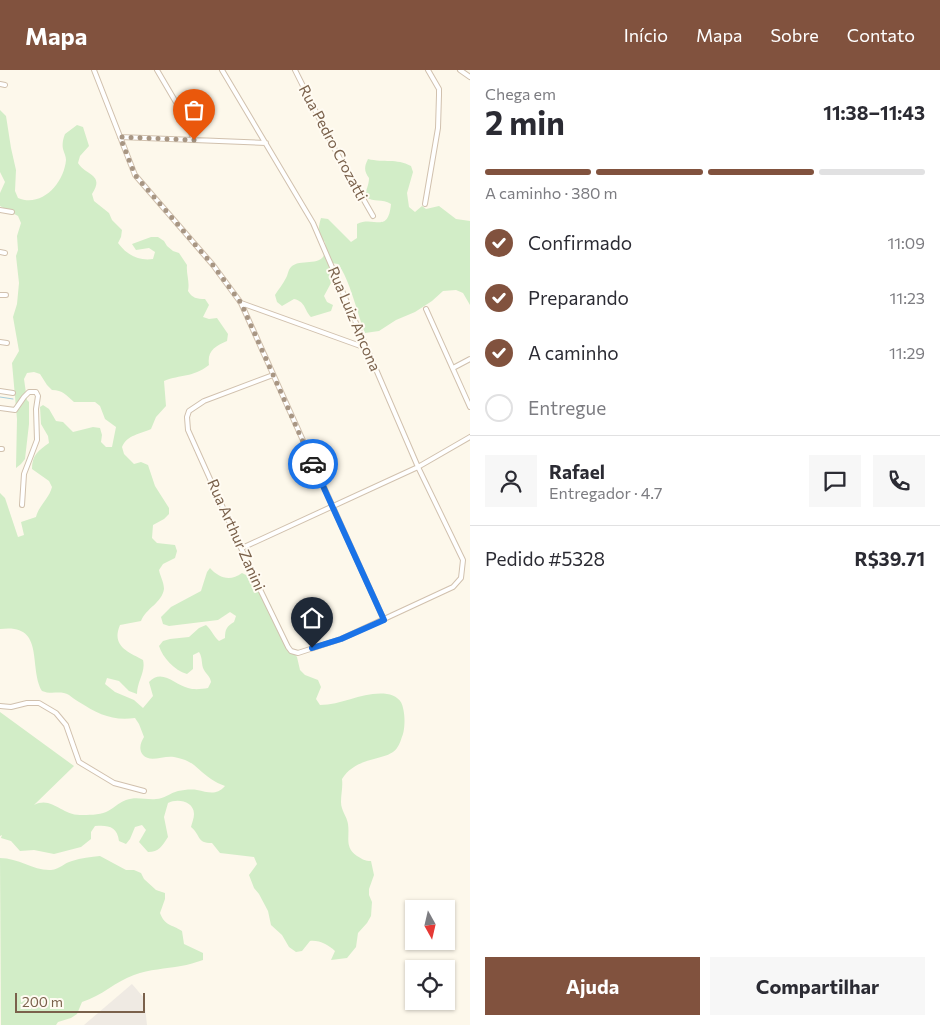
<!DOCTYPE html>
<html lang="pt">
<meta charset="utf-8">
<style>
:root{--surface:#fff;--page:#f7f7f7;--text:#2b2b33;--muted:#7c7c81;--line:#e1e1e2;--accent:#81523e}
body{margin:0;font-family:Commissioner,sans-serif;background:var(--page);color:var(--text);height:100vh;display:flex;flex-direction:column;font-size:19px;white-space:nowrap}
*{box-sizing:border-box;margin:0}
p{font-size:16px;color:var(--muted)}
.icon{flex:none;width:28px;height:28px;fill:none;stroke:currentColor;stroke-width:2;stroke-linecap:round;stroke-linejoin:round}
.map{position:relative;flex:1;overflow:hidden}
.drawer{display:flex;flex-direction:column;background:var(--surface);width:470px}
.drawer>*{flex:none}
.needle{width:32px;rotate:172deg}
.controls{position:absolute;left:405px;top:830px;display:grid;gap:10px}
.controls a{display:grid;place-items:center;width:50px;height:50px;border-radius:0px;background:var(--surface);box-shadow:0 1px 4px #0004;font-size:25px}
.scale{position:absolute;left:15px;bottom:12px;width:130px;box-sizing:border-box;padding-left:5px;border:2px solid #7a614b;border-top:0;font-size:14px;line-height:18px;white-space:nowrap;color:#7a614b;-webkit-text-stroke:4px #fffbf2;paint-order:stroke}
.pin{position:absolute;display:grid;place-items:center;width:42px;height:42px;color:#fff;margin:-51px -21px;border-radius:50% 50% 50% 0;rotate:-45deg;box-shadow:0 0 5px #0007}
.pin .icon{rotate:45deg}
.courier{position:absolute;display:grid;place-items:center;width:50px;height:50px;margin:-25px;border:4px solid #1a73e8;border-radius:50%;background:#fff;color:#222;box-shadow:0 1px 6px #0007}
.headline em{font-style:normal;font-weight:700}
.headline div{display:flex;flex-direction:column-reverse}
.headline{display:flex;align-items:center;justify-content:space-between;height:85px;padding:0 15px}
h1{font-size:32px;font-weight:700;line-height:38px}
.bar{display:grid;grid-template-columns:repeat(4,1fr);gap:8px 5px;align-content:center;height:60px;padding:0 15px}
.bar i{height:6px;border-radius:4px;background:var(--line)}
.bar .on{background:var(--accent)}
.bar p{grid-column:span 4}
.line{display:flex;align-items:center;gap:12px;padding:0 15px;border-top:1px solid var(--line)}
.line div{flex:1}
.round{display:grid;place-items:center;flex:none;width:52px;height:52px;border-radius:0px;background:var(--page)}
ol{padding:0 15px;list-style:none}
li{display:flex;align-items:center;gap:15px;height:55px}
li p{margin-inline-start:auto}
li .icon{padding:5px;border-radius:50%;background:var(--accent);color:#fff;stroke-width:4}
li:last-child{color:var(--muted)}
li i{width:28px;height:28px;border:2px solid var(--line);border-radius:50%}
.primary-button{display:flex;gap:10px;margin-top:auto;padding:10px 15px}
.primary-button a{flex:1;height:58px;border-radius:0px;background:var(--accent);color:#fff;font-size:20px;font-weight:700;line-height:58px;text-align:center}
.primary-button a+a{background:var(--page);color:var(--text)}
header{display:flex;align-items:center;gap:30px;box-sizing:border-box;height:70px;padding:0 25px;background:var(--accent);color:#fff}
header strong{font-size:24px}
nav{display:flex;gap:28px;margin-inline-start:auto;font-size:18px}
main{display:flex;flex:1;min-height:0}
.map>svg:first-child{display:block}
</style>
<header>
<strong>Mapa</strong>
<nav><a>Início</a><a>Mapa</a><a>Sobre</a><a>Contato</a></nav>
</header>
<main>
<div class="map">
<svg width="470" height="955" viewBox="0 0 470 955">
<rect width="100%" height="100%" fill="#fdf8eb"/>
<!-- industrial -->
<path fill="#efeae3" d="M132,914L144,928L147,955H84Z"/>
<!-- green -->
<path fill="#d2edc7" d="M0,40L6,46L11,78L16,100L15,121L18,128C42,138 64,113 66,90C66,86 64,83 63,79C62,74 63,69 65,64L77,55L83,57L89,76L80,86L78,93C86,106 105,104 92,124L94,131L109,143L112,150L122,160L121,167L118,173C127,185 138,191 153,189L155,182L149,178L136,180L132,174L151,167H158L164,171L167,176L173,181L179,183L187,195C186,204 190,212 188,221C192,228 197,229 205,229L209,235L203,247L209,249L217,248L228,264L227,271C215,276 207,281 209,295C192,308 181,304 164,311L166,336L156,347L151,359C140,364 127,365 122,377L124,384L134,394L141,392L148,395L155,416L169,438V444L164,449L153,455L152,468L157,473L175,475L177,481L175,488L163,494L159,500C160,506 164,512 164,519C162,533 146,538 141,551L120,555C111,576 128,582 143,590C146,602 137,611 137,624L129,621L119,611L107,608L105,614L115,622L134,630L143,638L153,626L149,612C162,598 175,615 188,618C194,620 202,619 208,618L211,612C210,606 207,605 204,600C201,595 203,588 199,582L193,585V599L187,604C174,600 163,588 159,576L163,571L170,569L189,567L199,558L206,555C212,560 213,566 219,571L225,568C225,559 227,556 234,552L236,546L230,542L218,550L169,556L163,554L161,547L171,537L201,521L207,502L210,498C219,508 230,512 242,503L258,511L266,529L271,535L276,556L288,576L297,587L300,600L305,605L318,610L321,617L316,629L320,635C343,635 364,621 387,624C395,625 402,630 403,638C405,646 405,656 403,664C401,669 400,674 397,678C387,692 357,685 342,709C343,717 341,724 341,732C341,741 347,746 348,754C350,767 344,777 357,786C362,789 365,791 371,791L374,805L369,819V825L372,832L371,846L367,853L358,863L356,877L347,888L331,890L335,881C328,875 320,870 310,871L302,881L296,882L289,877L282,865L271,855L268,841L259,824L254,818L249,805L257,794L254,787L220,783L212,773C196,773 201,765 191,757C192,753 194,748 194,744C194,731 177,728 168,733L164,747L168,767C162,776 159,782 148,782L139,772L146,760L142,755L135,757L130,769L126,774L119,771C117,756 108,755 95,756L91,762V769L81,777L54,784L34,780L20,781L11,771L1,768L2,765L0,766V642L74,696L34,735C52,726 61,745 80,745C88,745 99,745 106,742C113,739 118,733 126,730C136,726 146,730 156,729C164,729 170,723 178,721C184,720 191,719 197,720C208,722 216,726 225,716C220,714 215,712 211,709C195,698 195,691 174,687C164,685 150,693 143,685C138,679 141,672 144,667L139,654L135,648C112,651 98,644 79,632C75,630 72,627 69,625C61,620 51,625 42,621C28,596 46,553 0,559V423L5,428L18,467L24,465L21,452L36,447C39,435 49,429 52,417L49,411L32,399C32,385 38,381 49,373L48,366L41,354L40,337L43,335L49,339L56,351L63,352L73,362L93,357L100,358L102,365L101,372L106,377H112L116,357L105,349L100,336L95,332H74C66,325 63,320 52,320L47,315L40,304L34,302L27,303L24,309L27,330L29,332V354L25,389L21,394L16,398L17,349L12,293L19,281L13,247L17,234L19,213L16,186L18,180L17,166L21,153L18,146L0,136V123L5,112L0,102Z
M368,89C384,93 396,88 411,96L413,102L407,123L409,137L415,142L422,136L426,139L439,136L456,149L470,151V235L463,223L456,220L443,221L432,231L415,242L396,250L379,261L365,263C357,243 350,210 338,194L331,193L329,199L331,213L324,226L327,232L333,235L331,241L311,247C304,240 306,232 294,229L282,236L277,232L275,225C278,220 283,214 286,208C288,205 288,200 291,197C302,186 329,202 325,172C317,165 318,158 321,148L328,149L351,172L357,168V154C374,145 388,165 391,134C382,128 374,133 366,127C365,120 369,116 369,108C364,101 364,97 368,89Z
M100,786L126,800H134L141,803L144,809L156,820L165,823V829L160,843C165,856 171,854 182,861L184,874L203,883V890C196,892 188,895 181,896C165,899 150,899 134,905C116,911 102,926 82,932L77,944L71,948L58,952L56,955H1L0,788C19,788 34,801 51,800C60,799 64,793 72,791C81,788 91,787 100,786Z"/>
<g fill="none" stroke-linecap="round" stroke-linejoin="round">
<!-- stream -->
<path stroke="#a3ccdb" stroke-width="1" d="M0,327L13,329"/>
<!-- minor casing -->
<g stroke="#d1c1ae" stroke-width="6">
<path id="minor" d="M94,0L135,105L213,195L241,233L384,550
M157,0L184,46L194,70
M222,0L313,153L418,397L463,490L461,508L453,517L341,569L298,583L291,581L288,577L255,509L188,360L187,347L189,341L204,331L273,305
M295,0L334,78L373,146
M460,0L470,7
M0,14L5,15
M120,67L266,73
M425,134L438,58L439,25V19L428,0
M0,140L12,142
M0,182L5,183
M0,225H6
M241,233L366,278
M426,239L470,337
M0,272L7,273
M453,298L470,289
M0,321L13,323
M0,338L15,340L24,327L29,322H36L38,326L36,339L37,370L24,404L22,435
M0,379H2
M242,478L418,397L470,367
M0,636L11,637L27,633H39L56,643L66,655L79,692L114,713L144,721"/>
</g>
<!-- minor -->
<use href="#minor" stroke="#fff" stroke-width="4"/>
</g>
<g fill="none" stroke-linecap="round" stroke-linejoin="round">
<!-- done -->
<path stroke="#a89683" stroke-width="5" stroke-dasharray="0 9" d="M194,70L120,67L135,105L212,194L241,233L313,394"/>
<!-- route -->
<path stroke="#1a73e8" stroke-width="6" d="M312,578L341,569L384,550L313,394"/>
</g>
<g text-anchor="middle" stroke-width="4" stroke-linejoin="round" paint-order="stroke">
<!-- street labels -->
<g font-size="15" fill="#7a614b" stroke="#fffbf2">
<text transform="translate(333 73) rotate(62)" y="5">Rua Pedro Crozatti</text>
<text transform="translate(354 249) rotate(67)" y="5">Rua Luiz Ancona</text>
<text transform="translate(236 465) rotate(66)" y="5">Rua Arthur Zanini</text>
</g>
</g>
</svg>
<div class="controls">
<a><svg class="needle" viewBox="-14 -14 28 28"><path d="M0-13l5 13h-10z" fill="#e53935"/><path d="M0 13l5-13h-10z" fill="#7c7c81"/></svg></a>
<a><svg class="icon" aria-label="locate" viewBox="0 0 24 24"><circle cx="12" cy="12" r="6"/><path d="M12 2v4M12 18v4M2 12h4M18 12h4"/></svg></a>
</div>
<div class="scale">200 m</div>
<div class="pin" style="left:194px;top:70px;background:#ea580c"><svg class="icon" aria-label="bag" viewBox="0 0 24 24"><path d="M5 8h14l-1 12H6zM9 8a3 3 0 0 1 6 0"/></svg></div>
<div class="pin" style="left:312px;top:578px;background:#1f2937"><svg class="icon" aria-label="home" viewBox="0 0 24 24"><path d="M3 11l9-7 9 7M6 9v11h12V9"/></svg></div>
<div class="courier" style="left:313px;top:394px"><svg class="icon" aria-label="car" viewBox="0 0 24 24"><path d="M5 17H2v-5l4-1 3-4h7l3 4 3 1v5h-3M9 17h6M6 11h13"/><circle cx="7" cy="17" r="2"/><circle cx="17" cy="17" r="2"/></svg></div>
</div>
<section class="drawer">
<div class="headline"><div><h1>2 min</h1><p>Chega em</p></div><em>11:38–11:43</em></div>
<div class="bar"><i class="on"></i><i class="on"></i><i class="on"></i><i></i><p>A caminho · 380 m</p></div>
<ol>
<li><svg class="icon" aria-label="check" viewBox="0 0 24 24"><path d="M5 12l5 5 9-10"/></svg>Confirmado<p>11:09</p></li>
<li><svg class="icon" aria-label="check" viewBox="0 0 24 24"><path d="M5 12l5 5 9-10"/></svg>Preparando<p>11:23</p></li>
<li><svg class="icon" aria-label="check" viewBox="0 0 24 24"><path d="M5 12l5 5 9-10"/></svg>A caminho<p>11:29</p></li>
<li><i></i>Entregue</li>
</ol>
<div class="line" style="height:90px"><a class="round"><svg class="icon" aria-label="person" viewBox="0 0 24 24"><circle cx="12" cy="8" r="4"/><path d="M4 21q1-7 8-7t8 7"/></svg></a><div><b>Rafael</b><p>Entregador · 4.7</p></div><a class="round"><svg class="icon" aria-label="chat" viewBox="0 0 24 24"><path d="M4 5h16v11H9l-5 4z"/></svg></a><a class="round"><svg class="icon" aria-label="phone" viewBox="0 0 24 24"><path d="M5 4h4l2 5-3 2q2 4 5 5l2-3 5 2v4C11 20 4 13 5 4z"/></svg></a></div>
<div class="line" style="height:65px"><div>Pedido #5328</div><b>R$39.71</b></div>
<div class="primary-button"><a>Ajuda</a><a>Compartilhar</a></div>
</section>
</main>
